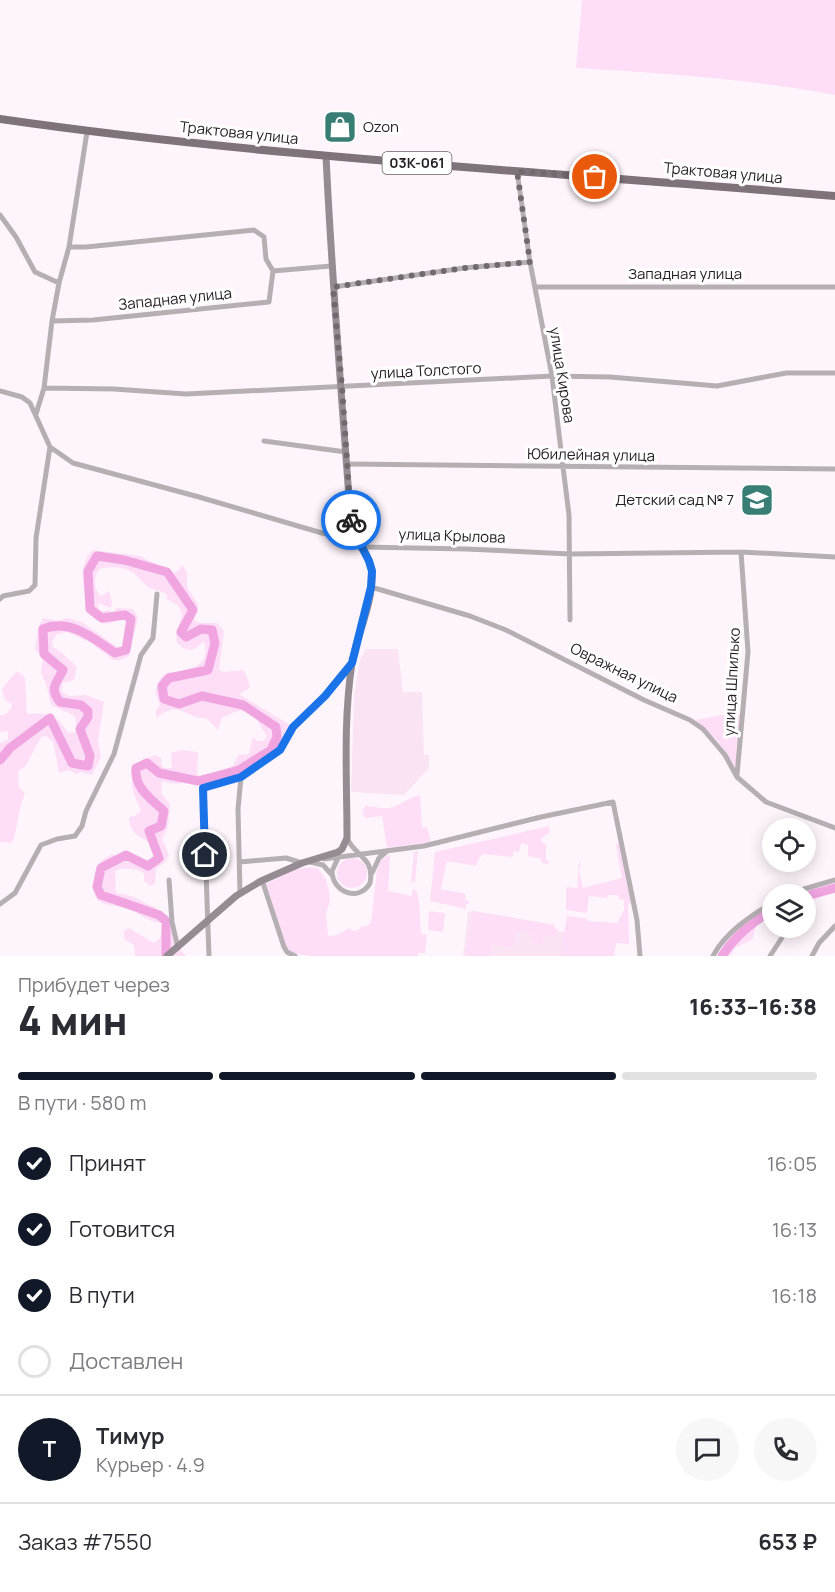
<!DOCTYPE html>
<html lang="ru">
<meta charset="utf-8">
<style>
:root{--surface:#fff;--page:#f7f7f7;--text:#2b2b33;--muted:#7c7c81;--line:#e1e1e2;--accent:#111827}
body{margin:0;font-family:Manrope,sans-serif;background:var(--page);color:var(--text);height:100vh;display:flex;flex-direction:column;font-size:22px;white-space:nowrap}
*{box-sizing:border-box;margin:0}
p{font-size:20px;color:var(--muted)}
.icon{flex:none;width:33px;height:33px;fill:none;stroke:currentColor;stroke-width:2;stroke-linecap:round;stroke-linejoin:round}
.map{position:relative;height:956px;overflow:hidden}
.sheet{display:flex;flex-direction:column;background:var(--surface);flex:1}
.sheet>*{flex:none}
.buttons{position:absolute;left:762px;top:818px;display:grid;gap:12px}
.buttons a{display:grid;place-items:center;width:54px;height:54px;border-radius:50%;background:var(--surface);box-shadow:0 3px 15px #0003;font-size:30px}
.pin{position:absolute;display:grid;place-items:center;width:51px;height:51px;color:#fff;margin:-26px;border:3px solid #fff;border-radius:50%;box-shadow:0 2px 6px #0007}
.courier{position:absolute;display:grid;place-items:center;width:60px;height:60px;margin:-30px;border:4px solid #1a73e8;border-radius:50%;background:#fff;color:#222;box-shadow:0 2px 8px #0007}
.summary em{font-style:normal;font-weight:800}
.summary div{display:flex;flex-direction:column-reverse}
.summary{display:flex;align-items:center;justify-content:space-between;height:102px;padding:0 18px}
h1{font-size:39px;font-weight:800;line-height:45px}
.bar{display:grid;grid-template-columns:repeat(4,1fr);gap:9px 6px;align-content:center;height:72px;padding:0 18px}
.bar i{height:8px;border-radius:4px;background:var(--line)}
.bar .selected{background:var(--accent)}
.bar p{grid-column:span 4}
.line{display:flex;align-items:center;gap:15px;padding:0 18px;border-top:2px solid var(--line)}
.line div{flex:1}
.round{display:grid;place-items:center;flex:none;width:63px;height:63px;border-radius:32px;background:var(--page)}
ol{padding:0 18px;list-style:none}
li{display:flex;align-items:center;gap:18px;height:66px}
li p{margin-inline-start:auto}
li .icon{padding:6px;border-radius:50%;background:var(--accent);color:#fff;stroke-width:4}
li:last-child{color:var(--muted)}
li i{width:33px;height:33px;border:3px solid var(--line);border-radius:50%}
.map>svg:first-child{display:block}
</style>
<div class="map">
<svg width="835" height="956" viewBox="0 0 835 956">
<rect width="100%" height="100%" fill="#fef5fc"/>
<!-- built -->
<path fill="#fae4f4" d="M366,649H398L403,692H422L424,755H429V768L404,795L351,792L354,697L360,659Z
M473,911L555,925L554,928L558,931L564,932L601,956H463L468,912Z"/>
<!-- green -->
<path fill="#fedef6" d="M582,0H835V95C750,79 662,73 576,68Z
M93,550L140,556L174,573L179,570L182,565L187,572V587L198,604L194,620L199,623H217L224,631L219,670L224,672L244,670L250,686L248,689L239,694L293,727L281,748L241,777L203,787L189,781L176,784L162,781L161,793L170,804L168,827L162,838L169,855L165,862L156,869L155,884L150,886L144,881V873C135,868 125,867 115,871L116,893L132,896L156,908L168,919L178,948L186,956H135L134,945L124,939V931L129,928L154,943L160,938L164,923C152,923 143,917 134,911C115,901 89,913 94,879C95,865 101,860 112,854L127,862L132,855L149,862L154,858L150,843C138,836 129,832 129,817L135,816L141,811C135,797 129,787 133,771L139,769L143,759L156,755L162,759L161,764L164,768H172L171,753L182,750L198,752L197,773L200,777L207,776L233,766L238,755L249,754L253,736L257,741H262L267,738C265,732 262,729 259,724C250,704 238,710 222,718L218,730L206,718C186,720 181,698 156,718V710L160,705L155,692C157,687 159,678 164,675C168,671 173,673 178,672C197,667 210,663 204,641L195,649L189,650L183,648L177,643L176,635L182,615L179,606L167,599V595C162,590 157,591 150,588C144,585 141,579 136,575C126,566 112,566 99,569C94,577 93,588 101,596L109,591L112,602L111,608L98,603L99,609L103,611L109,610L112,613L117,608L133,609L138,618L129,656L121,660H113L91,643L67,632L57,634L52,642L53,647L61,652L77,667L74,680L62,683V692L69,696L86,695L104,702L98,741L101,757L92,775L81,772L76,774L69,770L59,773L53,742L46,736L41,737L25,767L18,771L19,787L25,794C17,809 19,827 12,843L0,842V743L8,739V731L0,732V715C6,716 12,709 12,704L5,700L2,689L17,671L25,677L27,714C46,712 58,714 68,733L77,732L75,716L51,705L46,684L41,673L43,657L35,650L38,628L43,618L58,621L68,618L82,622L116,646L124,648L127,631L126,620L122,617C108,627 101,626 89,614C85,593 75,566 93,550Z
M742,714L735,768L717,740L695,720L722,715Z
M420,795L422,828L427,827L431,842L387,848L382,816L366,818L362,814L365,806C373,806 380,809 389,808C401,806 408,797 420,795Z
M549,826V833L541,839L542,843L546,844V859L549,862L548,864L542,863L541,859L528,856V845L521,843L519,852L514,851L512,857L484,854L479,858L476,866L447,861L441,889L466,894L465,900L469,901V904H466V909L430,901L435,852Z
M619,843L632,903L628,904L629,944L616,943L614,956H560L567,916L585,918L589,921L617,923L624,910V900L619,899L618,895H608L607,898L589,896L587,913L566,910V887L577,888L579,863L581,862L579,871L583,888L622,878L616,845Z
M418,851L415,883L411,881L414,852Z
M390,854L388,891L411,896L413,889L416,890L419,900L421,934L427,935L425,953H418V956H310L291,953L286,947L266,884C282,876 299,864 318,868L326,880L329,891L330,901L326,913L328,936L337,935L350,928L352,931L359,930L362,926L365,927L371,923L377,870L380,861Z
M337 873a15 15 0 1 1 30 0a15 15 0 1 1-30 0Z
M835,882L831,893L806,902V894H796Z
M772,906V917L758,923L760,915Z
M429,911L445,913L443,932L428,930Z
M473,911L555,925L554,928L558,929L556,937L544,936L542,944L532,942L530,932L516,931L512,948L492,944L490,956H465Z
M745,922L756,925L753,939L735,948L730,956H718L723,950V945Z"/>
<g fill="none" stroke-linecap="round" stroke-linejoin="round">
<!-- river -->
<path stroke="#f0a5e1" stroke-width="9" d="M0,760L10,748L50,718L72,763L88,766L90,756L80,729L88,717V711L81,705L60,702C49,688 56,684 63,670L44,654L43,629C70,618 93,638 115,653L126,650L131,619L125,615L102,618L90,609L88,571L97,556L124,560L167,572L193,610L181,632L186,637L201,629L212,630L215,643L208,670L169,678L162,686L164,699L179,704L202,696L243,705L276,727L277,737L271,750L239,770L198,781L159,773L147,763L136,768C134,788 151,799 164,811L161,826L149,831L159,858L148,866L126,855L101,868L97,887L101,895L159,915L166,921V956
M806,896L835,888
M722,956C735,936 752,923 772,910"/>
<!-- street -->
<path stroke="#b5afb4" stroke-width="5" d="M517,171L530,262L552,376L563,467L569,515L570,620
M0,215L16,237L35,272L59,283
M69,247H86L254,230L264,237L266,259L273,271
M333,287L464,268L530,262
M535,287H835
M52,321L93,320L269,302L273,271L331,266
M44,388L52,321L59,283L69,247L87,132
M0,391L22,397L30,403L50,447
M36,414L44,388L114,389L186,394L552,376L610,377L717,386L786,373H835
M264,441L346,452
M50,447L73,463L199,497L322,533L352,539
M347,464L835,469
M362,547L466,549L570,554L741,552L835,557
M371,587L470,616L506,630L644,700L690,720L703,729L725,755L737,777L766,802L835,828
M0,599L3,596L29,591L35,585L36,538L50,447
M737,775L748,652L741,552
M339,856L332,871C332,892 359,903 370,883C375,857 355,857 347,838
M324,859L424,846L541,817L613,802L637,920L640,956
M240,862L286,858L302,863
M310,862L323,865L332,875
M372,873L379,858L387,851
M169,880L172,922L178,948
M262,880L284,947L287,952L295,956
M240,894L238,809L241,777
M792,894L804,889L835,880
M0,904L15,893L41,845L57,839L75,836L82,826L86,811L114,754L141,655L153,638L157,594
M209,956L203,787L241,777L280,750L293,727L325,696L351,665
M713,956C725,933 750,916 772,903
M770,956L785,933
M812,956L819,943L835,926"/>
<!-- secondary -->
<path stroke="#958c93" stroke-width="7" d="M167,956L236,896L261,881L302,863L338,852L342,849L347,838C347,780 343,721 352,663C357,634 373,604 372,574C371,559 364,548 352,539C343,412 332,284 326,156"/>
<!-- primary -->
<path stroke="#7e737b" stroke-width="8" d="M0,119C277,159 557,172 835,196"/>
</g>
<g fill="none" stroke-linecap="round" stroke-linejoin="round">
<!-- done -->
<path stroke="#70696e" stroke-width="6" stroke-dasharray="0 10.8" d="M351,520L342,387L333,287L464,268L530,262L517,171L595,177"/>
<!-- route -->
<path stroke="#1a73e8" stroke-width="8" d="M205,855L203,788L241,777L280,750L293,727L325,696L352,663L371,587L372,571L369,561L362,547L352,539L351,520"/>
</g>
<!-- icons -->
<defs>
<g id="shop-square" transform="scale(1.725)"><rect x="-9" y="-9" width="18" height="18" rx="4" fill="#387e75" stroke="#fff"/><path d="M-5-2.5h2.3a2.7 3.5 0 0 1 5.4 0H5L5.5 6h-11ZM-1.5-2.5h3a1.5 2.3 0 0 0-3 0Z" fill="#fff"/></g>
<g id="school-square" transform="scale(1.725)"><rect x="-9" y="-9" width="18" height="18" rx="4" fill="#387e75" stroke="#fff"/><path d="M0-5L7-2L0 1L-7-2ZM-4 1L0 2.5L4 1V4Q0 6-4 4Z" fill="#fff"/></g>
</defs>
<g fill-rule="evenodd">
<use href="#shop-square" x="340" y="127"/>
<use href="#school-square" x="757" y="500"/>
</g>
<g text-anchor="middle" stroke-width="6" stroke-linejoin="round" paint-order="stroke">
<!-- shield labels -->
<rect fill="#fff" stroke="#656164" stroke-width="1.5" x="382.5" y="152" width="69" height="22" rx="4.5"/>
<g font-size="14" font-weight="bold" fill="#231d21">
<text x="417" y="168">03К-061</text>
</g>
<!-- poi labels -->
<g font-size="15" fill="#231d21" stroke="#fff" text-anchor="start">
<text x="363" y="132">Ozon</text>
<text x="734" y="505" text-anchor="end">Детский сад № 7</text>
</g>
<!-- street labels -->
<g font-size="15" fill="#231d21" stroke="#fff">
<text transform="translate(239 133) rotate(6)" y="5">Трактовая улица</text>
<text transform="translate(723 173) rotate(5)" y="5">Трактовая улица</text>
<text x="685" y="279">Западная улица</text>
<text transform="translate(175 299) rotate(-6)" y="5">Западная улица</text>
<text transform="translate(426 371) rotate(-3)" y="5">улица Толстого</text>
<text transform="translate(562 375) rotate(81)" y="5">улица Кирова</text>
<text transform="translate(591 455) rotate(1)" y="5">Юбилейная улица</text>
<text transform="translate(452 536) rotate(2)" y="5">улица Крылова</text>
<text transform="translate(624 673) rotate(26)" y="5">Овражная улица</text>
<text transform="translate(732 682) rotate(-87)" y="5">улица Шпилько</text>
</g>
</g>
</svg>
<div class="buttons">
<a><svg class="icon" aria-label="locate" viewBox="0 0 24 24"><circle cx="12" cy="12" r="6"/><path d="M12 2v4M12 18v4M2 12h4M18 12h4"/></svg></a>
<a><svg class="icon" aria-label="layers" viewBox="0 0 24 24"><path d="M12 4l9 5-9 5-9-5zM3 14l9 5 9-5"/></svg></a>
</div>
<div class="pin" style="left:595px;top:177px;background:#ea580c"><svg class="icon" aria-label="bag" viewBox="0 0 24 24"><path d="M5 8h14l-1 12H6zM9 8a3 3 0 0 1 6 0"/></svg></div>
<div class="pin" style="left:205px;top:855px;background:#1f2937"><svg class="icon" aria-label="home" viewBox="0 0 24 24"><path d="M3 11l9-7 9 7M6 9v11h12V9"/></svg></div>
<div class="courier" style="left:351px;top:520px"><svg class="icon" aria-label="bike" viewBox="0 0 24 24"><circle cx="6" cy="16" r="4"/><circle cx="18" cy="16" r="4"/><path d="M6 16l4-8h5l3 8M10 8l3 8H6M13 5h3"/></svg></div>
</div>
<section class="sheet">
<div class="summary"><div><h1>4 мин</h1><p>Прибудет через</p></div><em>16:33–16:38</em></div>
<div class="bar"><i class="selected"></i><i class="selected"></i><i class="selected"></i><i></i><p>В пути · 580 m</p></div>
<ol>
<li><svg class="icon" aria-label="check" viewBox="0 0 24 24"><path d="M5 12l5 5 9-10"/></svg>Принят<p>16:05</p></li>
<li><svg class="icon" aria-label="check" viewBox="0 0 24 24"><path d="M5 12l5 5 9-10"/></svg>Готовится<p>16:13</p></li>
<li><svg class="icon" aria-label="check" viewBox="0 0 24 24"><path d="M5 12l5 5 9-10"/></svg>В пути<p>16:18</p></li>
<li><i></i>Доставлен</li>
</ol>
<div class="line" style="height:108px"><b class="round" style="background:var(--accent);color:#fff">Т</b><div><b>Тимур</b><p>Курьер · 4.9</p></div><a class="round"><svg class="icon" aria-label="chat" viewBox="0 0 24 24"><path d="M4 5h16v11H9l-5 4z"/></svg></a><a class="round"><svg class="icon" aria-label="phone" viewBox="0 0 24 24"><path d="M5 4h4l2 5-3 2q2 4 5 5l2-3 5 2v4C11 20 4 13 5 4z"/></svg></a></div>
<div class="line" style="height:78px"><div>Заказ #7550</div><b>653 ₽</b></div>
</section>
